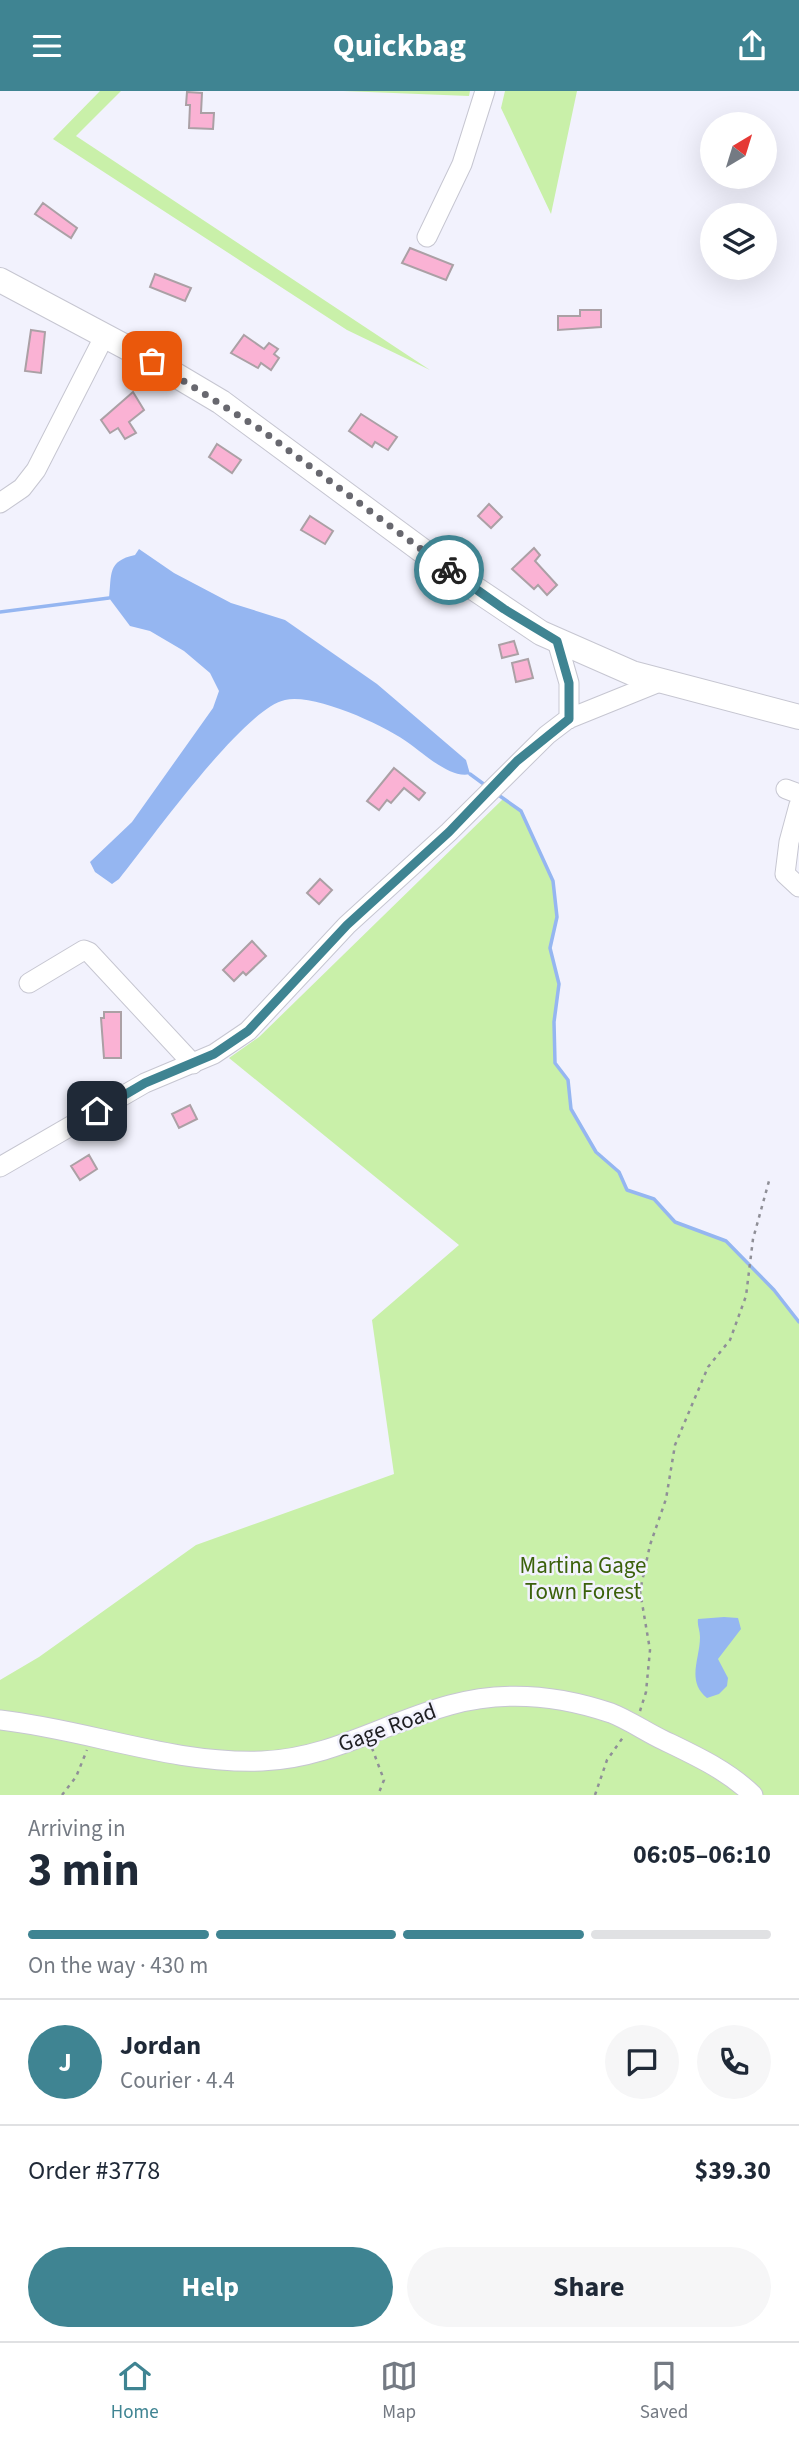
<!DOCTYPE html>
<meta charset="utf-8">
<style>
:root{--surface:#fff;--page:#f6f6f7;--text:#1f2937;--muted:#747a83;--line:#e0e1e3;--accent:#3f8492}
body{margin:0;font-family:"Source Sans 3",sans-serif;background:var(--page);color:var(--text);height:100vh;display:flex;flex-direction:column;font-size:26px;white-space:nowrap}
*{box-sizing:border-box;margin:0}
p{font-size:23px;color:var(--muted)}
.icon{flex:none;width:38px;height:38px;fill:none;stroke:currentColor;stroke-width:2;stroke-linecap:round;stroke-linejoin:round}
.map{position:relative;height:1704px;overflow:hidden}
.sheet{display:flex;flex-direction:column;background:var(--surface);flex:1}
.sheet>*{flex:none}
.needle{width:46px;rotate:38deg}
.fabs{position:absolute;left:700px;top:21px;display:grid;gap:14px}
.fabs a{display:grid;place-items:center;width:77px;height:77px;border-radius:50%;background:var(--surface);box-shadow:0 7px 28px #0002;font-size:35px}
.pin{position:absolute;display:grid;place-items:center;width:60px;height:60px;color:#fff;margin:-30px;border-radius:14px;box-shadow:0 4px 10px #0006}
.courier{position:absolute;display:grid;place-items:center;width:70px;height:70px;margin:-35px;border:5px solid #3f8492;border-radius:50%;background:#fff;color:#222;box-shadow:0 2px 9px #0007}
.head em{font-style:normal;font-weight:700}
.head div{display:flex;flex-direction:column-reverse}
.head{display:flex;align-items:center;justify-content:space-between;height:119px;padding:0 28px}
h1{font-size:46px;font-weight:700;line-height:52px}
.bar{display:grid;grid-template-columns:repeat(4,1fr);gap:10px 7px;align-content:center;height:84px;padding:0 28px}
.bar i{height:9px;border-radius:5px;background:var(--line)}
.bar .on{background:var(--accent)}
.bar p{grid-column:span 4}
.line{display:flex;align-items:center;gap:18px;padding:0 28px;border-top:2px solid var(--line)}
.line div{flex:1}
.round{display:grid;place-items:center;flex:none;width:74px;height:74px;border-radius:37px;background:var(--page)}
.cta{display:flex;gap:14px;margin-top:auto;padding:14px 28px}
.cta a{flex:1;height:80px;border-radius:42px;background:var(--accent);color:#fff;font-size:28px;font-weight:700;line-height:80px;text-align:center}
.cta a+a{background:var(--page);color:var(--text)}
header{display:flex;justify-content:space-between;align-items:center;height:91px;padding:0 28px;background:var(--accent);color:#fff;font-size:32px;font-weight:700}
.menu{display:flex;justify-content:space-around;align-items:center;height:98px;border-top:2px solid var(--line);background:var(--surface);font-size:19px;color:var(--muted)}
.menu a{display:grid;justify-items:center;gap:4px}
.menu .on{color:var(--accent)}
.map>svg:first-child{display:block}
</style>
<header><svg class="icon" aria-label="menu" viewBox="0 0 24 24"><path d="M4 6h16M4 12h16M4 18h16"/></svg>Quickbag<svg class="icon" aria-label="share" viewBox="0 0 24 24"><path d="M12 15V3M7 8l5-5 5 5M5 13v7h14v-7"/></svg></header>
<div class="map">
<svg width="799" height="1704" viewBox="0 0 799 1704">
<rect width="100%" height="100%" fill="#f2f2fd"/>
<!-- green -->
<path fill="#c9f0a9" d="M100,0H121L76,45L430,279L347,239L53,48Z
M343,0H470L469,5Z
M505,0H577L551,123L501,17Z
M503,708L521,720L553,790L557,826L550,857L559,893L554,931L555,971L568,989L572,1018L596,1061L619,1081L627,1098L654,1108L675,1131L726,1150L774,1199L799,1231V1704H0V1589L39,1566L196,1454L394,1383L372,1229L459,1154L229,967L259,946Z"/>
<!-- water -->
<path fill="#95b6f1" d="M139,458L174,482L231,512L285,529L377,593L466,669L470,683C451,688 424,663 410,653C386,635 315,602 285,609C243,618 150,750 119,788L112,793L95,781L90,771L132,731L213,617L219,600L210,582L184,560L150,540L130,535L109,507C112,483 107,470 135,464Z
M724,1526L738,1527L741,1538L718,1568L728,1587L727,1595L719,1603L707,1607C686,1590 700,1568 700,1546C700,1539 697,1535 698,1528Z"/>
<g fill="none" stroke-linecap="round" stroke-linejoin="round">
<!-- stream -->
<path stroke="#95b6f1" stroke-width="3.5" d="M0,521L109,507
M470,683L485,694
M497,703L521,720L553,790L557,826L550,857L559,893L554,931L555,972L568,989L571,1018L596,1061L619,1081L627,1099L654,1108L675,1131L726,1150L774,1199L799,1231"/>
</g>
<!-- building -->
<path fill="#fab2d4" stroke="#aba0a5" stroke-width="2" d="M187,1L202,2L201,22H214L213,38L189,37L190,14H186Z
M43,112L77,137L71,147L35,123Z
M410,157L453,174L446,189L402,172Z
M155,183L191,197L185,210L150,196Z
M580,219H601V236L558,239V225H580Z
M31,239L45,241L41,282L25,280Z
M244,244L264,258L269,252L278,258L274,263L279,267L271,279L261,272L258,277L231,262Z
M133,301L144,319L129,331L136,342L125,348L118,337L110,342L101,329Z
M361,323L397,346L388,359L375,351L372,356L349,340Z
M217,353L241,369L232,382L209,366Z
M489,413L502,426L491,437L478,425Z
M310,425L333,440L325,453L301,439Z
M534,457L540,464L535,470L557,494L547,504L538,494L534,498L512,478Z
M514,550L518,563L502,567L499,554Z
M528,568L533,587L516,591L512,572Z
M394,677L425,702L419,709L404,697L391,712L387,709L379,719L367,710Z
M320,788L332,799L319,813L307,802Z
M252,850L266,865L246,884L243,881L234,890L223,879Z
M104,921H121V967H104L101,927H104Z
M190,1014L197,1028L179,1037L172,1023Z
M89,1064L97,1078L80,1089L71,1075Z"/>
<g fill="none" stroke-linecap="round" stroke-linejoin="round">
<!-- minor casing -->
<g stroke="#c6c6d1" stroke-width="21">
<path id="minor" d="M427,146L462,73L485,0
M0,412L22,397L36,379L105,244
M557,550L569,592V628
M786,698L799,703
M799,714L789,751L785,783L799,796
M29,892L84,859L89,861L193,973
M0,1076L145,992L214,963L248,940L347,834L449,741L547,644L568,628L662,590
M0,1629C89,1639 171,1673 262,1670C329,1668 387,1631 450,1614C504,1599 558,1604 611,1622C629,1629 646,1641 663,1649C696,1665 727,1679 753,1704"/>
</g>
<!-- major casing -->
<g stroke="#c6c6d1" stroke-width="26">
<path id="major" d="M0,189L152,270L221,311L462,489L541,542L632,582L799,626"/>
</g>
<!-- path -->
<path stroke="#8f8f97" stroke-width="2.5" stroke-dasharray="3.5 5" stroke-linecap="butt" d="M640,1620L646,1601L650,1559L640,1500L650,1454L666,1408L675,1354L708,1276L730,1249L746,1205L753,1148L769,1090
M372,1657L384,1689L378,1704
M62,1704L76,1686L87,1659
M595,1704L607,1669L624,1645"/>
<!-- minor -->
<use href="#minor" stroke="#fff" stroke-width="19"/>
<!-- major -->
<use href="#major" stroke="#fff" stroke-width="24"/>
</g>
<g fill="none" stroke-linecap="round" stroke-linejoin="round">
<!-- done -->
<path stroke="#68686f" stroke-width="7" stroke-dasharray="0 12.6" d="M152,270L260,338L449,479"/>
<!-- route -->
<path stroke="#3f8492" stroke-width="9" d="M97,1020L145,992L214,963L248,940L347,834L449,741L517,670L569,628V592L557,550L504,518L449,479"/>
</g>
<g text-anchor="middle" stroke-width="5" stroke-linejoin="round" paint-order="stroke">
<!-- park labels -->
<g font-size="23" fill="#3b610b" stroke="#f2f2fd">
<text x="583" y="1482">Martina Gage<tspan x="583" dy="26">Town Forest</tspan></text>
</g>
<!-- street labels -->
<g font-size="23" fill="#1e1e22" stroke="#f2f2fd">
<text transform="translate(387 1636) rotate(-20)" y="8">Gage Road</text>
</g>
</g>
</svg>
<div class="fabs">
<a><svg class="needle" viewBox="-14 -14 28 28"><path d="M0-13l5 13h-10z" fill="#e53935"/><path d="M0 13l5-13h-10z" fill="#747a83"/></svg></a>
<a><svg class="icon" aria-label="layers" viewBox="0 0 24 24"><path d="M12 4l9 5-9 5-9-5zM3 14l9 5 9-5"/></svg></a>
</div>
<div class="pin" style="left:152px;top:270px;background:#ea580c"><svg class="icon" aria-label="bag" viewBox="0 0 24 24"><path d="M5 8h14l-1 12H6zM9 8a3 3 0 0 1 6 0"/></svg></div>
<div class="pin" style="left:97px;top:1020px;background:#1f2937"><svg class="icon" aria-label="home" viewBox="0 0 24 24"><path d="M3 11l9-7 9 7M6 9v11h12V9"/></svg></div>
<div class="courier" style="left:449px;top:479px"><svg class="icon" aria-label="bike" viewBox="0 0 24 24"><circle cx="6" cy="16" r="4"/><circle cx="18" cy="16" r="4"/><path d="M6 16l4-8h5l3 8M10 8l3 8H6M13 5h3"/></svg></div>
</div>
<section class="sheet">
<div class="head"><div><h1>3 min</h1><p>Arriving in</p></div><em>06:05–06:10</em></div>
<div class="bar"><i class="on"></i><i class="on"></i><i class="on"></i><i></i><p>On the way · 430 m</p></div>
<div class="line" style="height:126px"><b class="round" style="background:var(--accent);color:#fff">J</b><div><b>Jordan</b><p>Courier · 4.4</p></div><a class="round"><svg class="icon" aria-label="chat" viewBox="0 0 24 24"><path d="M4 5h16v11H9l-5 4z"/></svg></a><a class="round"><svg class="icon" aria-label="phone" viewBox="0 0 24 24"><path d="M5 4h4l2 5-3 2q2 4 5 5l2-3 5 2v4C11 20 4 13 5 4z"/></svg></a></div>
<div class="line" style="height:91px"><div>Order #3778</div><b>$39.30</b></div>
<div class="cta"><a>Help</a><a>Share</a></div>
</section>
<nav class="menu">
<a class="on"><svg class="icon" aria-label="home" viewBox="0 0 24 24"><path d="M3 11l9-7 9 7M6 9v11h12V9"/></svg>Home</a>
<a><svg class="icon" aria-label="map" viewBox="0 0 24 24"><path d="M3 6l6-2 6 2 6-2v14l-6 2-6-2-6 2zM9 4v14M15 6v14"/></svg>Map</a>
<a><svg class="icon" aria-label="saved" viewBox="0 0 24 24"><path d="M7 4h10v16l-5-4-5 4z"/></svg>Saved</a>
</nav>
